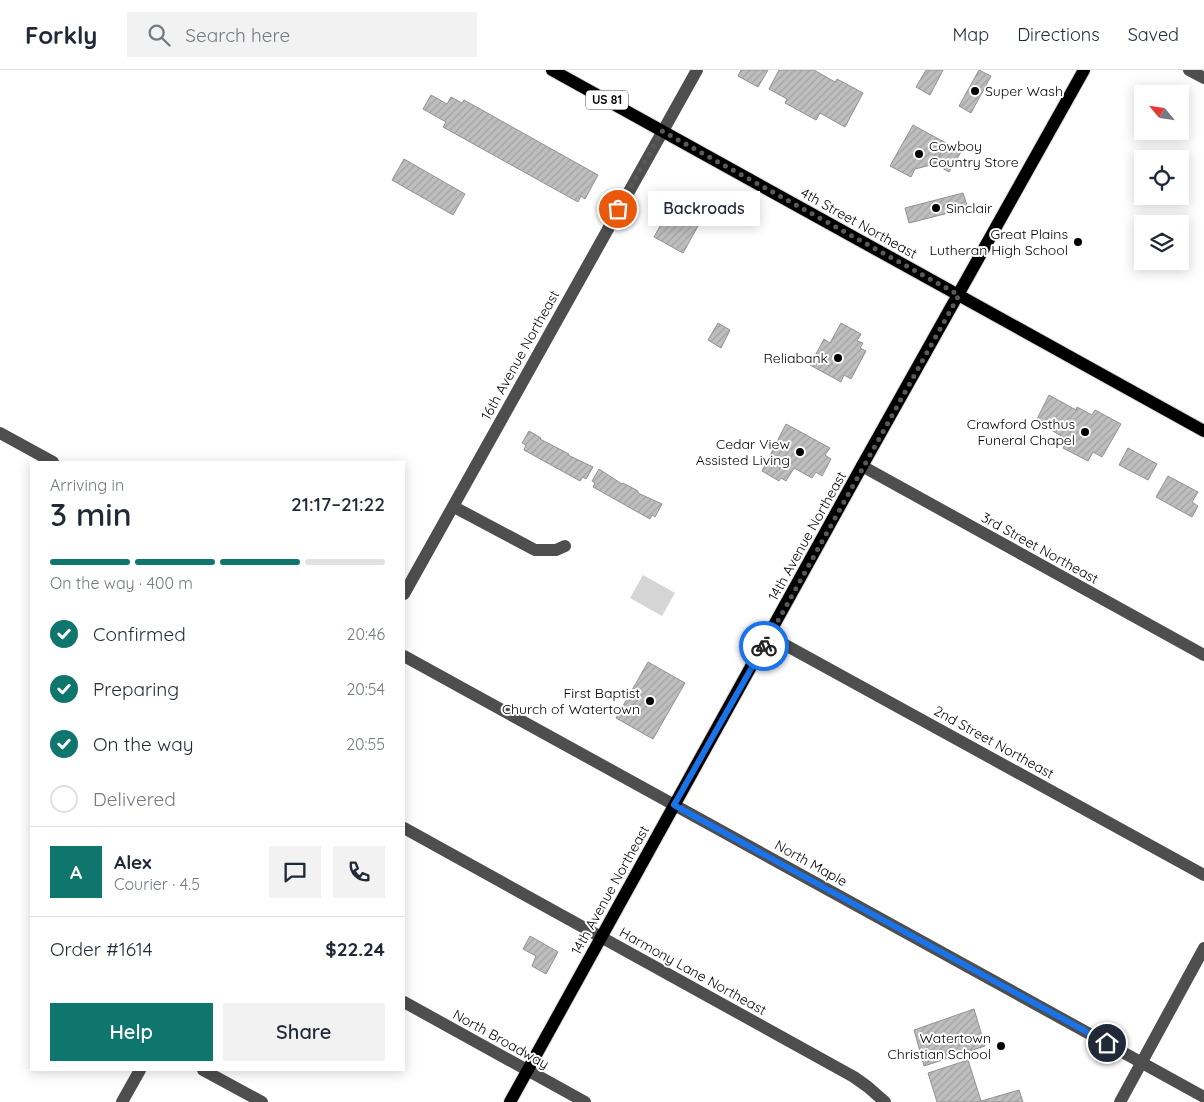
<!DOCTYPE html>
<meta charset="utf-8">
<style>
:root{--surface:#fff;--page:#f2f2f3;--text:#1f2937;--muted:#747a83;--line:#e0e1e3;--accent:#0f766e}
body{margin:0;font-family:Quicksand,sans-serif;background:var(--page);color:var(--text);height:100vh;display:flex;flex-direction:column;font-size:19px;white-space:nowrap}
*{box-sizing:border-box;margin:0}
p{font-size:16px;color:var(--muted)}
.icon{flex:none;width:28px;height:28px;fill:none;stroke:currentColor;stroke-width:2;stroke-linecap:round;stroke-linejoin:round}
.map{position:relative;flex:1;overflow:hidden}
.panel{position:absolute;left:30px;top:391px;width:375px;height:610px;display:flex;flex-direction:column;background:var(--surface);border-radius:0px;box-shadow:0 2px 12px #0003}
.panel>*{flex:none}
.needle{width:32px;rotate:299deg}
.buttons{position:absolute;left:1134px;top:15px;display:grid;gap:10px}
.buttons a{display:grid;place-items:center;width:55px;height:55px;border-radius:0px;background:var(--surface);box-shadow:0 2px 12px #0003;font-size:25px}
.pin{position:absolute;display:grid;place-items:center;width:42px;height:42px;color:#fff;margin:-21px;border:2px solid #fff;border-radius:50%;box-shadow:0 1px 5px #0007}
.courier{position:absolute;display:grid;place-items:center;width:50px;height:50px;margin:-25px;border:4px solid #1a73e8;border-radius:50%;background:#fff;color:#222;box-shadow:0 1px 6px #0007}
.bubble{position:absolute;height:35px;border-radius:0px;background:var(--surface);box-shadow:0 2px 12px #0003;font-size:16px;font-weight:600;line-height:35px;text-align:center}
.overview em{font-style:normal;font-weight:600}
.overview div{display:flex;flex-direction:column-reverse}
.overview{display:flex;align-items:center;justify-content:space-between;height:85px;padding:0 20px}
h1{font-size:32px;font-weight:600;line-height:38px}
.bar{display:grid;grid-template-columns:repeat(4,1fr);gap:8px 5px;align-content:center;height:60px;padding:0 20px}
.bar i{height:6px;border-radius:4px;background:var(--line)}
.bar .active{background:var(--accent)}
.bar p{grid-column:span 4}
.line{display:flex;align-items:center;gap:12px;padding:0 20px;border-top:1px solid var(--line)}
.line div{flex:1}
.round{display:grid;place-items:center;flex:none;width:52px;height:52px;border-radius:0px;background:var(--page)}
ol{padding:0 20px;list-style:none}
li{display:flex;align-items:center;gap:15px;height:55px}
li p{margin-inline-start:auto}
li .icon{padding:5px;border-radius:50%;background:var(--accent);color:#fff;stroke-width:4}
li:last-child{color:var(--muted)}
li i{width:28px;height:28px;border:2px solid var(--line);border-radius:50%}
.cta{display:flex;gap:10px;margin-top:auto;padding:10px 20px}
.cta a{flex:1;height:58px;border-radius:0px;background:var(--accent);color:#fff;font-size:20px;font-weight:600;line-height:58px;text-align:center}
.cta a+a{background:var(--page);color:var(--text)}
header{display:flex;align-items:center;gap:30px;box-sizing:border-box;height:70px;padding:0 25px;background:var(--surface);border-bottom:1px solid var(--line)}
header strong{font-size:24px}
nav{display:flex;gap:28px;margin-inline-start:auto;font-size:18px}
.search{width:350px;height:45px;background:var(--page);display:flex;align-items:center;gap:12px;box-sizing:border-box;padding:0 18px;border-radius:0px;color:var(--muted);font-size:19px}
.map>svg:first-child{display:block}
</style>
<header>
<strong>Forkly</strong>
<div class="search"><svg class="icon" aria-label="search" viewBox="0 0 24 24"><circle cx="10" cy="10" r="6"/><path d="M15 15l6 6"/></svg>Search here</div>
<nav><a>Map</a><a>Directions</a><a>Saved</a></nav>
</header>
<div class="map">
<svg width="1204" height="1032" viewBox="0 0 1204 1032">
<defs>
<pattern id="building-hatch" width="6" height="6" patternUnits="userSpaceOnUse" patternTransform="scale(1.25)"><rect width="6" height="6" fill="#bebebe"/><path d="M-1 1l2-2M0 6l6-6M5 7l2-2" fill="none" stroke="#a2a2a2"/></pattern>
</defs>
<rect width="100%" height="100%" fill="#fff"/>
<!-- park -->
<path fill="#d5d5d5" d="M643,505L675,523L662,546L630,528Z"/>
<!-- building -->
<path fill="url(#building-hatch)" stroke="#929292" d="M741,0H768L758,17L738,6Z
M779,0H814L835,12L837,9L863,23L845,57L820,43L816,50L785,33L787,29L769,19Z
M926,0H943L930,25L916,17Z
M979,0L991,6L971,43L959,36Z
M431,25L447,34L451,27L462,33L464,30L598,105L585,129L581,126L578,132L443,57L446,52L423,39Z
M913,55L946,73L935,94L915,99L911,107L890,96Z
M946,73L961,82L949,102L935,94Z
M404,89L465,124L453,145L392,110Z
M963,123L968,138L909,153L905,138Z
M669,140L698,156L683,183L654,167Z
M718,253L730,260L721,278L708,270Z
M841,253L861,264L857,271L863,273L860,278L866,281L851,309L844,305L841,312L810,295L824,269L830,273Z
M1049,325L1076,340L1077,337L1092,345L1095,340L1121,354L1102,387L1093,382L1088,391L1063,378L1068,370L1036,351Z
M786,354L830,378L825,385L831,389L822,406L816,402L812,408L794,398L786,411L781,408L779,411L762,401Z
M529,361L541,368L540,369L569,384L568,385L593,397L586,409L583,407L580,411L524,380L526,375L522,373Z
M1128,378L1157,394L1148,410L1119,395Z
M599,399L622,414L623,413L638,421V423L662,434L655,447L652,445L650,449L593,417L595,413L592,411Z
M1168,406L1198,422L1192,432L1198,436L1192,447L1156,427Z
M648,592L685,613L653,669L616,648Z
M530,866L558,882L546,904L532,896L536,886L523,879Z
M974,939L985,976L924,996L914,960Z
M968,990L981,1031L1019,1020L1023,1032H937L928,1003Z"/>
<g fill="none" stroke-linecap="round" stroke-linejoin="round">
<!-- major casing -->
<g stroke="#dbdbdb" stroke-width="14">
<path id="major" d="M552,0L1204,361
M510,1032L862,396L1084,0"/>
</g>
<!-- minor -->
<path stroke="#4e4e4e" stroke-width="12" d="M1189,0L1204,8
M0,363L53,392
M862,396L1204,585
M454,437L535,480H556L565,476
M404,524L697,0
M769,566L1204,805
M404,586L1204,1027
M404,758L854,1007L868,1017L885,1032
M404,932L585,1032
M203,1000L262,1032
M122,1032L140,1000
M1120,1032L1204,878"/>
<!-- major -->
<use href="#major" stroke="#000" stroke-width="12"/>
</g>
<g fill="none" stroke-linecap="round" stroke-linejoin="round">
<!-- done -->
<path stroke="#595959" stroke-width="5" stroke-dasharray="0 9" d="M618,139L662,61L959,225L764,576"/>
<!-- route -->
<path stroke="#1a73e8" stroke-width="6" d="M764,576L674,735L1107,973"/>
</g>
<!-- markers -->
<g fill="#000" stroke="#fff" stroke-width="2">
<circle cx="975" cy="21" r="5"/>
<circle cx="919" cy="84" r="5"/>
<circle cx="936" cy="138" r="5"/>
<circle cx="1078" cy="172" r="5"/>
<circle cx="838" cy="288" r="5"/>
<circle cx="1085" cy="362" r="5"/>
<circle cx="800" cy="382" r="5"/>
<circle cx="650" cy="631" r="5"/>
<circle cx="1001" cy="976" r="5"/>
</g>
<g text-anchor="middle" stroke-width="4" stroke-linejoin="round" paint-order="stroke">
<!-- shield labels -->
<rect fill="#fff" stroke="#4c4c4c" stroke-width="1" x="586" y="20.5" width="42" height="19" rx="4"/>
<g font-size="12" font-weight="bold" fill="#000">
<text x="607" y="34">US 81</text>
</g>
<!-- poi labels -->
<g font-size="14" fill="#000" stroke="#fff" text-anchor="end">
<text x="985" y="26" text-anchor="start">Super Wash</text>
<text x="929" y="81" text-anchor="start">Cowboy<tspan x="929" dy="16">Country Store</tspan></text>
<text x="946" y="143" text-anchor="start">Sinclair</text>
<text x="1068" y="169">Great Plains<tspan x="1068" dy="16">Lutheran High School</tspan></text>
<text x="828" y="293">Reliabank</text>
<text x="1075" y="359">Crawford Osthus<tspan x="1075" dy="16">Funeral Chapel</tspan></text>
<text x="790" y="379">Cedar View<tspan x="790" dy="16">Assisted Living</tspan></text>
<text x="640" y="628">First Baptist<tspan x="640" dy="16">Church of Watertown</tspan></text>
<text x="991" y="973">Watertown<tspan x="991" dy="16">Christian School</tspan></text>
</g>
<!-- street labels -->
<g font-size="14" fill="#000" stroke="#fff">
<text transform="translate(859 153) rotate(29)" y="5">4th Street Northeast</text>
<text transform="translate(520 285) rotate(-61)" y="5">16th Avenue Northeast</text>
<text transform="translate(807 466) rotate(-61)" y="5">14th Avenue Northeast</text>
<text transform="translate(1040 478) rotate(29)" y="5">3rd Street Northeast</text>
<text transform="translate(994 672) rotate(29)" y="5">2nd Street Northeast</text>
<text transform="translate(811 793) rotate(29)" y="5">North Maple</text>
<text transform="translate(610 820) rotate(-61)" y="5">14th Avenue Northeast</text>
<text transform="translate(693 901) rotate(29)" y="5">Harmony Lane Northeast</text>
<text transform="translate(501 969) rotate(29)" y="5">North Broadway</text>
</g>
</g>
</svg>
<div class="buttons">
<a><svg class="needle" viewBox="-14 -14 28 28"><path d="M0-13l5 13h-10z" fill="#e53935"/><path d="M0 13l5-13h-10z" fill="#747a83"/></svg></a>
<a><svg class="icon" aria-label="locate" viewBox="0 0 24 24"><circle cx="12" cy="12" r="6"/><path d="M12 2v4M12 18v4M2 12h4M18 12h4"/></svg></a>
<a><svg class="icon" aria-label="layers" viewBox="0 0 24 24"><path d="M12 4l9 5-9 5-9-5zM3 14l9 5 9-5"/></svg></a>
</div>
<div class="pin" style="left:618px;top:139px;background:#ea580c"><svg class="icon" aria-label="bag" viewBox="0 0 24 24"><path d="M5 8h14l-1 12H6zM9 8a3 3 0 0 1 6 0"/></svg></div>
<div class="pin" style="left:1107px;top:973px;background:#1f2937"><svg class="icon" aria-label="home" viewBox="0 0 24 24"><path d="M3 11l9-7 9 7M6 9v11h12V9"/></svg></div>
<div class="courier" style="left:764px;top:576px"><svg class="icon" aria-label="bike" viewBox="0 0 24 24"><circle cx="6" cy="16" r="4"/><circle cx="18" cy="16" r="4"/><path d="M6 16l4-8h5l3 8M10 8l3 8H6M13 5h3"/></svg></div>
<div class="bubble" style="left:648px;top:121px;width:112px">Backroads</div>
<section class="panel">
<div class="overview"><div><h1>3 min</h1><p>Arriving in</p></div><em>21:17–21:22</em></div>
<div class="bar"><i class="active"></i><i class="active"></i><i class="active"></i><i></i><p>On the way · 400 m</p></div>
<ol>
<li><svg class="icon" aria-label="check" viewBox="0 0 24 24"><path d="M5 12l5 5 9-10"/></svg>Confirmed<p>20:46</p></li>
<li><svg class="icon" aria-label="check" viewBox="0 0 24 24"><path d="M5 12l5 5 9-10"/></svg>Preparing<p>20:54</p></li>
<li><svg class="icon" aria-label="check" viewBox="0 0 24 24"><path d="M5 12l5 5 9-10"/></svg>On the way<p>20:55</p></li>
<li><i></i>Delivered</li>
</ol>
<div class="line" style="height:90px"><b class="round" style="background:var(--accent);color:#fff">A</b><div><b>Alex</b><p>Courier · 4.5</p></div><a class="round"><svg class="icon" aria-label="chat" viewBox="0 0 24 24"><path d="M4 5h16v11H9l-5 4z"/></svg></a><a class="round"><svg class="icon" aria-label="phone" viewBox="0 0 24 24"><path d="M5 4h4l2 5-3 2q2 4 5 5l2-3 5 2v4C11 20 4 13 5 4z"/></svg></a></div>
<div class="line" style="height:65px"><div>Order #1614</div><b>$22.24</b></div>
<div class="cta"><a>Help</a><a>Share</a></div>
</section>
</div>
